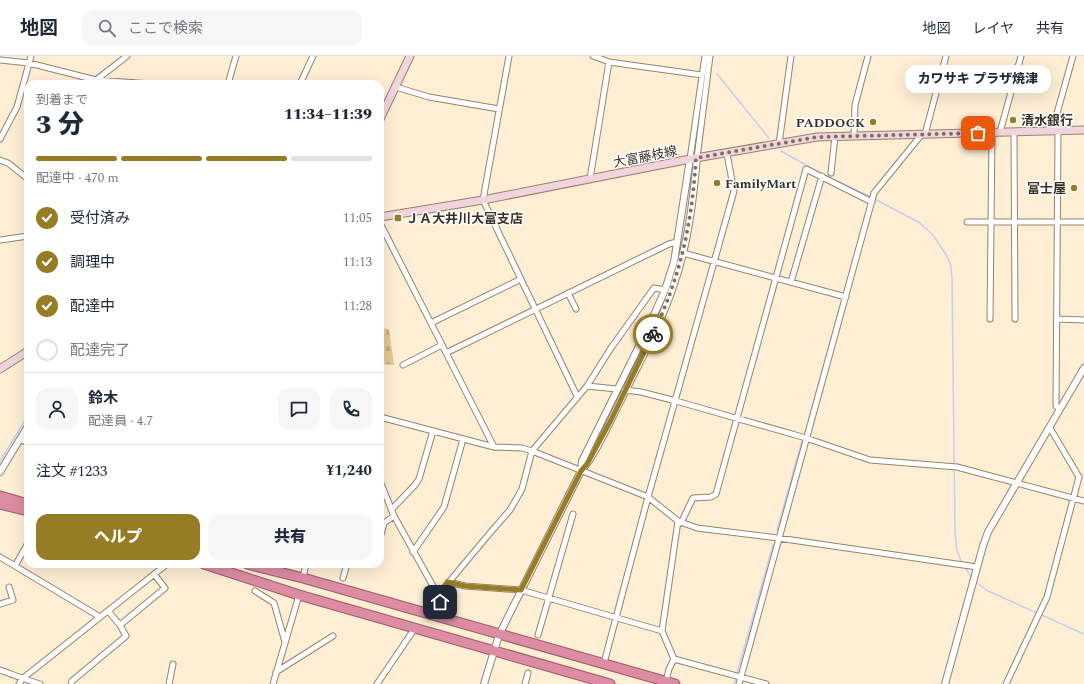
<!DOCTYPE html>
<html lang="ja">
<meta charset="utf-8">
<style>
:root{--surface:#fff;--page:#f6f6f7;--text:#1f2937;--muted:#747a83;--line:#e0e1e3;--accent:#967c24}
body{margin:0;font-family:Spectral,"Noto Sans JP",serif;background:var(--page);color:var(--text);height:100vh;display:flex;flex-direction:column;font-size:15px;white-space:nowrap}
*{box-sizing:border-box;margin:0}
p{font-size:13px;color:var(--muted)}
.icon{flex:none;width:22px;height:22px;fill:none;stroke:currentColor;stroke-width:2;stroke-linecap:round;stroke-linejoin:round}
.map{position:relative;flex:1;overflow:hidden}
.drawer{position:absolute;left:24px;top:24px;width:360px;height:488px;display:flex;flex-direction:column;background:var(--surface);border-radius:12px;box-shadow:0 4px 16px #0002}
.drawer>*{flex:none}
.pin{position:absolute;display:grid;place-items:center;width:34px;height:34px;color:#fff;margin:-17px;border-radius:8px;box-shadow:0 2px 6px #0006}
.courier{position:absolute;display:grid;place-items:center;width:40px;height:40px;margin:-20px;border:3px solid #967c24;border-radius:50%;background:#fff;color:#222;box-shadow:0 1px 5px #0007}
.bubble{position:absolute;height:28px;border-radius:12px;background:var(--surface);box-shadow:0 4px 16px #0002;font-size:13px;font-weight:800;line-height:28px;text-align:center}
.overview em{font-style:normal;font-weight:800}
.overview div{display:flex;flex-direction:column-reverse}
.overview{display:flex;align-items:center;justify-content:space-between;height:68px;padding:0 12px}
h1{font-size:26px;font-weight:800;line-height:30px}
.bar{display:grid;grid-template-columns:repeat(4,1fr);gap:6px 4px;align-content:center;height:48px;padding:0 12px}
.bar i{height:5px;border-radius:3px;background:var(--line)}
.bar .active{background:var(--accent)}
.bar p{grid-column:span 4}
.line{display:flex;align-items:center;gap:10px;padding:0 12px;border-top:1px solid var(--line)}
.line div{flex:1}
.round{display:grid;place-items:center;flex:none;width:42px;height:42px;border-radius:12px;background:var(--page)}
ol{padding:0 12px;list-style:none}
li{display:flex;align-items:center;gap:12px;height:44px}
li p{margin-inline-start:auto}
li .icon{padding:4px;border-radius:50%;background:var(--accent);color:#fff;stroke-width:4}
li:last-child{color:var(--muted)}
li i{width:22px;height:22px;border:2px solid var(--line);border-radius:50%}
.primary-button{display:flex;gap:8px;margin-top:auto;padding:8px 12px}
.primary-button a{flex:1;height:46px;border-radius:12px;background:var(--accent);color:#fff;font-size:16px;font-weight:800;line-height:46px;text-align:center}
.primary-button a+a{background:var(--page);color:var(--text)}
header{display:flex;align-items:center;gap:24px;box-sizing:border-box;height:56px;padding:0 20px;background:var(--surface);border-bottom:1px solid var(--line)}
header strong{font-size:19px}
nav{display:flex;gap:22px;margin-inline-start:auto;font-size:14px}
.search{width:280px;height:36px;background:var(--page);display:flex;align-items:center;gap:10px;box-sizing:border-box;padding:0 14px;border-radius:12px;color:var(--muted);font-size:15px}
.map>svg:first-child{display:block}
</style>
<header>
<strong>地図</strong>
<div class="search"><svg class="icon" aria-label="search" viewBox="0 0 24 24"><circle cx="10" cy="10" r="6"/><path d="M15 15l6 6"/></svg>ここで検索</div>
<nav><a>地図</a><a>レイヤ</a><a>共有</a></nav>
</header>
<div class="map">
<svg width="1084" height="628" viewBox="0 0 1084 628">
<defs>
<pattern id="cemetery-stones" width="16" height="16" patternUnits="userSpaceOnUse"><rect width="16" height="16" fill="#e6c793"/><path d="M2 7V4a2 2 0 0 1 4 0v3zM10 15v-3a2 2 0 0 1 4 0v3z" fill="#c6ab7f"/></pattern>
</defs>
<rect width="100%" height="100%" fill="#feeed4"/>
<!-- cemetery -->
<path fill="url(#cemetery-stones)" d="M380,272L389,273L394,309L380,308Z"/>
<g fill="none" stroke-linecap="round" stroke-linejoin="round">
<!-- stream -->
<path stroke="#c1d1f2" stroke-width="1.5" d="M717,18L769,82
M93,22L122,0
M85,28L90,24
M781,95L820,117L871,141L920,167L933,179L947,200L951,210L952,222L955,476L957,495L962,507
M805,377L839,254
M0,405L28,360
M777,474L802,385
M964,510L972,522
M976,526L988,535L1084,578
M734,628L773,489"/>
<!-- minor casing -->
<g stroke="#93846c" stroke-width="7">
<path id="minor" d="M509,0L483,144L577,340
M593,0L609,6L702,19
M0,4L29,7L96,24L152,28
M91,28L127,0
M228,28L236,0
M300,28L313,0
M396,31L429,41L499,53
M1052,75L1073,0
M1058,75L1056,350L1060,353
M1000,76L1021,0
M1014,76L1015,263
M925,78L946,0
M854,80L855,49L868,0
M0,83L17,51L31,0
M779,88L791,0
M697,102L710,0
M690,103L705,0
M0,104L8,107L28,123
M831,117L835,80
M590,123L609,6
M967,166H1084
M380,167L494,391
M0,184L28,180
M683,197L846,241
M791,226L822,120
M568,237L576,253
M990,263L992,77
M1057,263L1084,264
M431,267L521,223
M446,297L669,188L677,186
M403,309L442,289
M587,330L617,333
M625,334L641,336L676,345L806,382L870,404L957,411L1084,445
M380,361L494,391L522,392L532,395L648,441L678,465L697,472L778,482L977,511
M20,383L28,387
M380,425L394,460L438,539L441,546L437,560
M392,453L415,429L419,423L433,375
M681,467L693,442L711,441L716,438L806,113L872,146
M380,482L384,467L394,460
M413,496L444,451L463,383
M0,501L100,561
M15,510L28,487
M303,522L306,508
M343,522L347,508
M448,526L465,530L521,534L662,575
M255,535L274,547L285,586
M438,539L490,477L510,454L522,433L532,395L587,330L611,292L654,232L665,234
M0,548L13,544L9,531
M120,569L165,532L154,518
M538,579L573,458
M674,603L766,628
M604,607L648,441L734,135L727,98
M0,614C14,619 26,624 40,628
M276,616L333,580
M666,625L669,613L674,603L662,575L678,465
M19,628L22,623L167,508
M71,628L72,625L126,580L120,569L108,555
M169,628L173,608
M273,628L299,539
M377,628L415,572
M525,628L528,617
M739,628L874,137L922,78
M1006,628L1047,541L1079,421L1050,372"/>
</g>
<!-- tertiary casing -->
<g stroke="#93846c" stroke-width="8">
<path id="tertiary" d="M581,415L582,405L649,270L665,234L674,206L690,103
M0,416L28,370
M484,628L499,579L581,415C596,398 610,365 621,344C639,307 660,270 673,231C688,190 693,145 697,102
M945,628L983,490L988,476L1084,312"/>
</g>
<!-- secondary casing -->
<g stroke="#93846c" stroke-width="9">
<path id="secondary" d="M380,63L410,0
M380,161L483,144L690,103L817,81L1084,74
M0,313L28,295"/>
</g>
<!-- trunk casing -->
<g stroke="#9d5968" stroke-width="11">
<path id="trunk" d="M0,440L28,448
M0,448L28,455
M204,508L299,539L610,628
M247,508L303,522L675,628"/>
</g>
<!-- minor -->
<use href="#minor" stroke="#fff" stroke-width="5"/>
<!-- tertiary -->
<use href="#tertiary" stroke="#fff" stroke-width="6"/>
<!-- secondary -->
<use href="#secondary" stroke="#f2d4dc" stroke-width="7"/>
<!-- trunk -->
<use href="#trunk" stroke="#dc8ca3" stroke-width="9"/>
</g>
<g fill="none" stroke-linecap="round" stroke-linejoin="round">
<!-- done -->
<path stroke="#7c7262" stroke-width="4" stroke-dasharray="0 7.2" d="M653,278C681,219 692,167 696,102L817,81L978,77"/>
<!-- route -->
<path stroke="#967c24" stroke-width="5" d="M440,546L438,539L448,526L465,530L521,534L581,415L587,408L611,364L653,278"/>
</g>
<!-- markers -->
<g fill="#967c24" stroke="#fff" stroke-width="1.5">
<circle cx="1013" cy="64" r="4"/>
<circle cx="873" cy="66" r="4"/>
<circle cx="717" cy="127" r="4"/>
<circle cx="1074" cy="132" r="4"/>
<rect x="394" y="158" width="8" height="8" rx="2"/>
</g>
<g text-anchor="middle" stroke-width="3" stroke-linejoin="round" paint-order="stroke">
<!-- poi labels -->
<g font-size="13" font-weight="bold" fill="#363025" stroke="#fff" text-anchor="start">
<text x="1021" y="69">清水銀行</text>
<text x="865" y="71" text-anchor="end">PADDOCK</text>
<text x="725" y="132">FamilyMart</text>
<text x="1066" y="137" text-anchor="end">富士屋</text>
<text x="406" y="167">ＪＡ大井川大富支店</text>
</g>
<!-- street labels -->
<g font-size="13" fill="#363025" stroke="#fff">
<text transform="translate(645 100) rotate(-11)" y="5">大富藤枝線</text>
</g>
</g>
</svg>
<div class="pin" style="left:978px;top:77px;background:#ea580c"><svg class="icon" aria-label="bag" viewBox="0 0 24 24"><path d="M5 8h14l-1 12H6zM9 8a3 3 0 0 1 6 0"/></svg></div>
<div class="pin" style="left:440px;top:546px;background:#1f2937"><svg class="icon" aria-label="home" viewBox="0 0 24 24"><path d="M3 11l9-7 9 7M6 9v11h12V9"/></svg></div>
<div class="courier" style="left:653px;top:278px"><svg class="icon" aria-label="bike" viewBox="0 0 24 24"><circle cx="6" cy="16" r="4"/><circle cx="18" cy="16" r="4"/><path d="M6 16l4-8h5l3 8M10 8l3 8H6M13 5h3"/></svg></div>
<div class="bubble" style="left:905px;top:9px;width:146px">カワサキ プラザ焼津</div>
<section class="drawer">
<div class="overview"><div><h1>3 分</h1><p>到着まで</p></div><em>11:34–11:39</em></div>
<div class="bar"><i class="active"></i><i class="active"></i><i class="active"></i><i></i><p>配達中 · 470 m</p></div>
<ol>
<li><svg class="icon" aria-label="check" viewBox="0 0 24 24"><path d="M5 12l5 5 9-10"/></svg>受付済み<p>11:05</p></li>
<li><svg class="icon" aria-label="check" viewBox="0 0 24 24"><path d="M5 12l5 5 9-10"/></svg>調理中<p>11:13</p></li>
<li><svg class="icon" aria-label="check" viewBox="0 0 24 24"><path d="M5 12l5 5 9-10"/></svg>配達中<p>11:28</p></li>
<li><i></i>配達完了</li>
</ol>
<div class="line" style="height:72px"><a class="round"><svg class="icon" aria-label="person" viewBox="0 0 24 24"><circle cx="12" cy="8" r="4"/><path d="M4 21q1-7 8-7t8 7"/></svg></a><div><b>鈴木</b><p>配達員 · 4.7</p></div><a class="round"><svg class="icon" aria-label="chat" viewBox="0 0 24 24"><path d="M4 5h16v11H9l-5 4z"/></svg></a><a class="round"><svg class="icon" aria-label="phone" viewBox="0 0 24 24"><path d="M5 4h4l2 5-3 2q2 4 5 5l2-3 5 2v4C11 20 4 13 5 4z"/></svg></a></div>
<div class="line" style="height:52px"><div>注文 #1233</div><b>¥1,240</b></div>
<div class="primary-button"><a>ヘルプ</a><a>共有</a></div>
</section>
</div>
